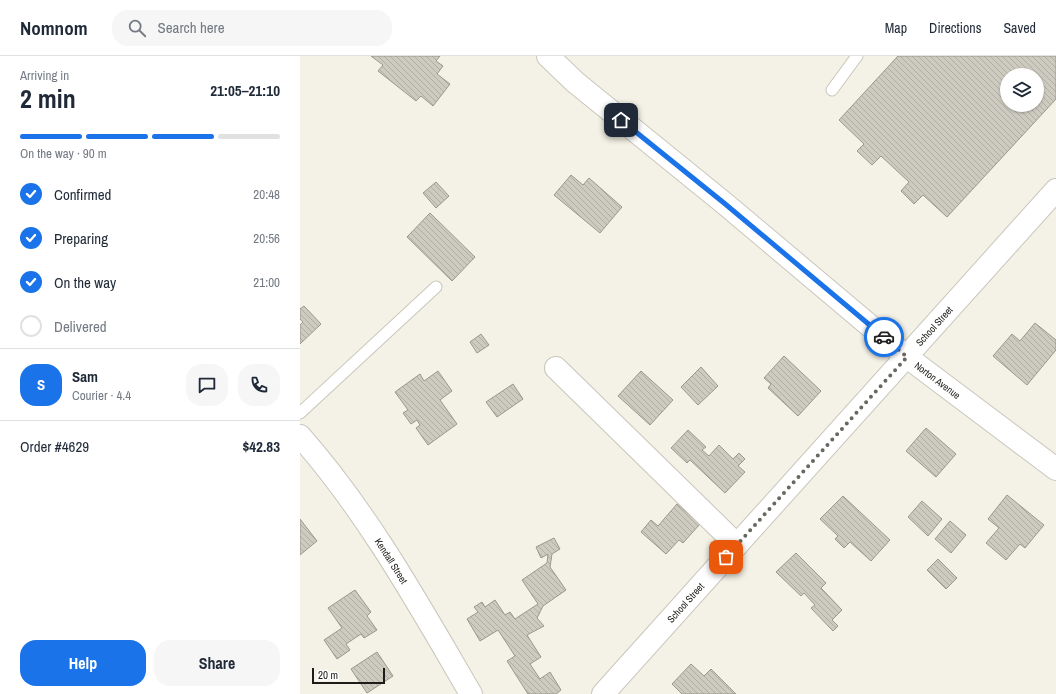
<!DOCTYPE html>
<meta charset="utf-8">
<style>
:root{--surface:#fff;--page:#f6f6f7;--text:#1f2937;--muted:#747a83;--line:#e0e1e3;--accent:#1a73e8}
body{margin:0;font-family:"Archivo Narrow",sans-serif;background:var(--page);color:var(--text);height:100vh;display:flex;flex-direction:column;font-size:15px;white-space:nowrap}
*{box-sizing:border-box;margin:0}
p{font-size:13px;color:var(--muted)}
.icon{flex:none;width:22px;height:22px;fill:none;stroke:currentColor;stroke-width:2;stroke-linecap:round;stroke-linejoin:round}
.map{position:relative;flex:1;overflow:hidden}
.panel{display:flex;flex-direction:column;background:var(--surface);width:300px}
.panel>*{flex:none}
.tools{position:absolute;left:700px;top:12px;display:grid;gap:8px}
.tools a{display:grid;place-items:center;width:44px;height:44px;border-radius:50%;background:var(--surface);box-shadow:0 1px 3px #0004;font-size:20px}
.scale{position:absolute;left:12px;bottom:10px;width:73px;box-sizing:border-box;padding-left:4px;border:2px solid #1d1c18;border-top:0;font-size:11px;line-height:14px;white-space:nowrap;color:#1d1c18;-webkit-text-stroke:3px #fff;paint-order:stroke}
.pin{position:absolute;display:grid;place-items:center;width:34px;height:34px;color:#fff;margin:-17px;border-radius:8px;box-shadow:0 2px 6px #0006}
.courier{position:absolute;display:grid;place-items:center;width:40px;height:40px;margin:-20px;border:3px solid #1a73e8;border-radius:50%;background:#fff;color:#222;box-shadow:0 1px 5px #0007}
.headline em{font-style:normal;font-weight:700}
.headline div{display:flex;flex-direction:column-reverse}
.headline{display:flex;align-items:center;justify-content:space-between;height:68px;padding:0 20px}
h1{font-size:26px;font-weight:700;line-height:30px}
.bar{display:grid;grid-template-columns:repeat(4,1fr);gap:6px 4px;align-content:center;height:48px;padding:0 20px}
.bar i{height:5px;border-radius:3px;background:var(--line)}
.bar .on{background:var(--accent)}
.bar p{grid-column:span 4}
.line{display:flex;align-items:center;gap:10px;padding:0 20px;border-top:1px solid var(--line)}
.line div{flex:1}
.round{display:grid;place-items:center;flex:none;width:42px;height:42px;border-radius:16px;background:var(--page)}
ol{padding:0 20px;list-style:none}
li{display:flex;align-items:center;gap:12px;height:44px}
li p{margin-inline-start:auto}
li .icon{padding:4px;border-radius:50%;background:var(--accent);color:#fff;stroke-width:4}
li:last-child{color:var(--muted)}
li i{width:22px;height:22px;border:2px solid var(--line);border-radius:50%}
.primary-button{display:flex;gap:8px;margin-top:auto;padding:8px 20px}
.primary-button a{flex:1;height:46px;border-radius:16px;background:var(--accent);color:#fff;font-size:16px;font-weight:700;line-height:46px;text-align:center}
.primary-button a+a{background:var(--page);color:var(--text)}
header{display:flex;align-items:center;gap:24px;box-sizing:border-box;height:56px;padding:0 20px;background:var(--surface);border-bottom:1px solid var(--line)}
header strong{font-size:19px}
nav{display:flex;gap:22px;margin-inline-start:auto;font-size:14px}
.search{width:280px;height:36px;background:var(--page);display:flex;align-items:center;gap:10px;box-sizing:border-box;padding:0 14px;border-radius:16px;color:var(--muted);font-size:15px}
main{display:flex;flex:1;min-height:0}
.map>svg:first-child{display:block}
</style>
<header>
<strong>Nomnom</strong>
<div class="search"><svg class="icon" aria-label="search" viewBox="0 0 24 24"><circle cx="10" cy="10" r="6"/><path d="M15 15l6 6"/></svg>Search here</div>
<nav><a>Map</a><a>Directions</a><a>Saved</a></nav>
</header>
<main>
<section class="panel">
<div class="headline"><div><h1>2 min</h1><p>Arriving in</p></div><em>21:05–21:10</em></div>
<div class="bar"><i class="on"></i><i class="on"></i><i class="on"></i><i></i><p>On the way · 90 m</p></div>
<ol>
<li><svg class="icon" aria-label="check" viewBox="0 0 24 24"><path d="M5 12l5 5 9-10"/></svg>Confirmed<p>20:48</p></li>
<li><svg class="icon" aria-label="check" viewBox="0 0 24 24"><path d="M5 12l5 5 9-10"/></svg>Preparing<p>20:56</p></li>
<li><svg class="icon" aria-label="check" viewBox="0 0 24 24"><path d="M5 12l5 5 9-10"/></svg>On the way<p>21:00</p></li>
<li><i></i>Delivered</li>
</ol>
<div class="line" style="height:72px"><b class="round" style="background:var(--accent);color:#fff">S</b><div><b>Sam</b><p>Courier · 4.4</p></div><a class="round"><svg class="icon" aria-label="chat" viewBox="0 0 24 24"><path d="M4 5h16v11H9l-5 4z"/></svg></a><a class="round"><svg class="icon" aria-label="phone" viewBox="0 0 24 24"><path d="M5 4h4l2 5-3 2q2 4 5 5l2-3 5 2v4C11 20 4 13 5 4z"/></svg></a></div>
<div class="line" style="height:52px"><div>Order #4629</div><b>$42.83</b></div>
<div class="primary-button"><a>Help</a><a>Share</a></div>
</section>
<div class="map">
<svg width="756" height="638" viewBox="0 0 756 638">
<defs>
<pattern id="building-back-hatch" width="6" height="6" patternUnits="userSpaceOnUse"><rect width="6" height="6" fill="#cdcbc0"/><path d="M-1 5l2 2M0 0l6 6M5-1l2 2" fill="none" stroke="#b0aea4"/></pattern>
</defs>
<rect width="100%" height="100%" fill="#f4f2e6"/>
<!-- building -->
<path fill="url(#building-back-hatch)" stroke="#9a988d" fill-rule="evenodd" d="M71,0H140L136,5L143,10L137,18L150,28L133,50L121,40L116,45L78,15L83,9Z
M598,0H756V43L647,161L623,139L614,148L601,135L609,126L581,100L572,109L557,95L564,88L539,64ZM707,19H737V49H707Z
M271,119L283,129L289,122L322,151L300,177L254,139Z
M136,126L149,140L136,152L123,137Z
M130,157L175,201L152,225L107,181Z
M4,250L21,268L0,288V269L3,266L0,263V253Z
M735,267L756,284V294L727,329L693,300L712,278L720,285Z
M181,278L189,289L177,297L170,286Z
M484,300L521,335L498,360L468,332L471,328L464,322Z
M401,311L418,330L398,349L381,331Z
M138,315L152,335L140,344L157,368L128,389L116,372L120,369L117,364L111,368L103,357L108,354L95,336L120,318L124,325Z
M341,315L373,344L350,369L318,340Z
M213,328L223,343L197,361L186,346Z
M626,372L656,398L636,421L606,395Z
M388,374L406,391L402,394L409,400L419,389L433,403L439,397L445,403L438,410L445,416L425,437L390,404L387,407L371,392Z
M707,439L744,469L725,492L720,488L706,504L686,487L699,472L688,463Z
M543,440L590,484L571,505L550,486L544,492L535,483L538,480L520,463Z
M622,445L642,463L628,480L608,461Z
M377,448L400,468L383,487L379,484L366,498L341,476L351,464L358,470Z
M0,463L17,485L0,499Z
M650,465L666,479L651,497L635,483Z
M254,482L260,493L252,498L250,511L266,534L243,550L237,562L244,570L227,579L241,601L230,608L240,623L250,616L261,634L256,638H228L207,605L215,600L198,574L180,585L167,563L178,556L174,551L182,546L185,551L195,544L205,559L210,556L215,563L238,548L222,524L247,507L248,498L241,502L236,491Z
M496,497L526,527L521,532L542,554L532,564L538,570L533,575L511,552L515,549L504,537L501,540L476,516Z
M638,503L657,522L646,533L627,514Z
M55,534L71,556L67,560L77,574L64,582L61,578L46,588L50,594L37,603L24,584L42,572L28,552Z
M77,596L93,620L67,637L51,613Z
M391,608L404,620L411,613L436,638H382L372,628Z"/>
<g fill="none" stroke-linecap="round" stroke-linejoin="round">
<!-- service casing -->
<g stroke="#c9c6bb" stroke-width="13">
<path id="service" d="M532,34L557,0
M0,357L136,231"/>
</g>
<!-- minor casing -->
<g stroke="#c9c6bb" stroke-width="24">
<g id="minor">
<path id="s1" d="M248,0L275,26L424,147L607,301L756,413"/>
<path d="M256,312L437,489"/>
</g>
</g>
<!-- tertiary casing -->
<g stroke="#c9c6bb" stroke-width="24">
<g id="tertiary">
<path id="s2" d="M0,380C68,457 119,549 171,638"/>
<path id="s3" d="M303,638L756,134"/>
</g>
</g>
<!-- service -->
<use href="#service" stroke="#fff" stroke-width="11"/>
<!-- minor -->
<use href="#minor" stroke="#fff" stroke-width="22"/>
<!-- tertiary -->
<use href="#tertiary" stroke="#fff" stroke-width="22"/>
</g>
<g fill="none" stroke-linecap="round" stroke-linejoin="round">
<!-- done -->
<path stroke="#686760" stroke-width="4" stroke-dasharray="0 7.2" d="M426,501L607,301L584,281"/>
<!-- route -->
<path stroke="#1a73e8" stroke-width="5" d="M321,64L424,147L584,281"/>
</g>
<g text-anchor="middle" stroke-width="4" stroke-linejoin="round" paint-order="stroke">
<!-- street labels -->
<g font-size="10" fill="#1d1c18" stroke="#fff">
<text dy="4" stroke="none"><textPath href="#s3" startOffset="495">School Street</textPath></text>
<text dy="4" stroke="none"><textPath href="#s1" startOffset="507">Norton Avenue</textPath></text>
<text dy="4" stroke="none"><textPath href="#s2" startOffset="155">Kendall Street</textPath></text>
<text dy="4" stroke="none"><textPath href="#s3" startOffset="123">School Street</textPath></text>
</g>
</g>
</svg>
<div class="tools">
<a><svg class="icon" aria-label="layers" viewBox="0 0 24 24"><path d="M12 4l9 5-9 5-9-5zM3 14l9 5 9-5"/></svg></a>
</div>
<div class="scale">20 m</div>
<div class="pin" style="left:426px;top:501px;background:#ea580c"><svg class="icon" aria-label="bag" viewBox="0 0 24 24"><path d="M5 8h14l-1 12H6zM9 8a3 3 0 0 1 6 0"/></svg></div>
<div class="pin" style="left:321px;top:64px;background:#1f2937"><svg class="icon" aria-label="home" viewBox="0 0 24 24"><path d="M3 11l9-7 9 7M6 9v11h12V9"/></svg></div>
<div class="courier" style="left:584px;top:281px"><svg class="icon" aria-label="car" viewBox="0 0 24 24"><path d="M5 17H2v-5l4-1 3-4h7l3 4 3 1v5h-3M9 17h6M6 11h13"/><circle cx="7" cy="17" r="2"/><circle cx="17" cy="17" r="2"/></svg></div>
</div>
</main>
